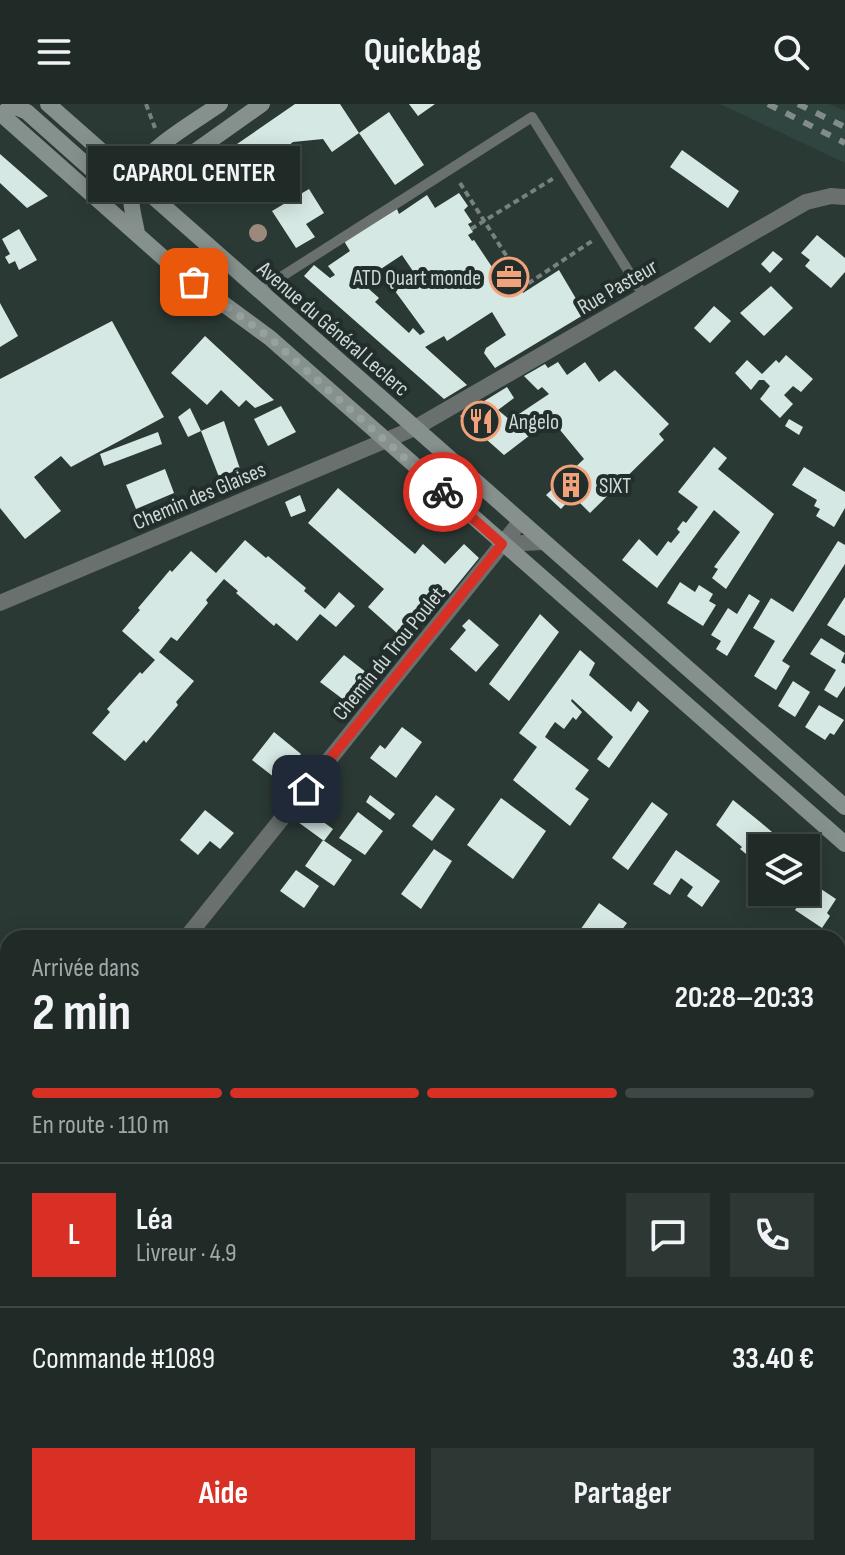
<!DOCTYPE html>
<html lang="fr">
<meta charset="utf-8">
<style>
:root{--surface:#202b28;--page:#2d3734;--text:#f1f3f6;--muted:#a2a7a8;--line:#3d4745;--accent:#d93025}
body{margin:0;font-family:"Sofia Sans Condensed",sans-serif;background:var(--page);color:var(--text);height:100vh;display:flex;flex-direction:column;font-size:30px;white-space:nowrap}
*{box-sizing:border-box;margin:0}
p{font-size:26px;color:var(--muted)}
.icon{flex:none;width:44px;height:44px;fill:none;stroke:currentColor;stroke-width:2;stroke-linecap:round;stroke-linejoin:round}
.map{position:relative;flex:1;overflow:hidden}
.panel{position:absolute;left:0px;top:826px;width:846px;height:626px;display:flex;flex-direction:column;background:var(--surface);border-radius:24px 24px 0 0;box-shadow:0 4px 20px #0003,0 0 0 2px var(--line)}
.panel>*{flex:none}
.fabs{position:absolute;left:748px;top:730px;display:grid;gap:16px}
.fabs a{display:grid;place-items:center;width:72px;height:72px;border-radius:0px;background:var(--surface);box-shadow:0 4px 20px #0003,0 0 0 2px var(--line);font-size:40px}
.pin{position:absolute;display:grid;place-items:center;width:68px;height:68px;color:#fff;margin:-34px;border-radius:16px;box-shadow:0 4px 12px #0006}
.courier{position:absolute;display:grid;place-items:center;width:80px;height:80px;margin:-40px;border:6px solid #d93025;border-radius:50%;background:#fff;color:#222;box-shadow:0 2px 10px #0007}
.bubble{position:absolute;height:56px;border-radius:0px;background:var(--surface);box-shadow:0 4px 20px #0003,0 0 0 2px var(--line);font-size:26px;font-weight:700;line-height:56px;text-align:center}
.summary em{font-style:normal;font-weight:700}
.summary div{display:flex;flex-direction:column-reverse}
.summary{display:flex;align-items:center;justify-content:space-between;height:136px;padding:0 32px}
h1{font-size:52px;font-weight:700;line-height:60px}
.bar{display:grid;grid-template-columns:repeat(4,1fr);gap:12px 8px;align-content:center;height:96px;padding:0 32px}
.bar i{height:10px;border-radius:6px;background:var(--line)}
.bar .selected{background:var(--accent)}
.bar p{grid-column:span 4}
.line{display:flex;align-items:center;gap:20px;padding:0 32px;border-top:2px solid var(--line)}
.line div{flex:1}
.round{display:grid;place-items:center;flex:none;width:84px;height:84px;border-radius:0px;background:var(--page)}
.action{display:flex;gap:16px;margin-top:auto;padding:16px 32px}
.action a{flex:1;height:92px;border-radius:0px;background:var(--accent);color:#fff;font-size:32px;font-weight:700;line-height:92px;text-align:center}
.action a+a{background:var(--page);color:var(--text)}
header{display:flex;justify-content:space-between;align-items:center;height:104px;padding:0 32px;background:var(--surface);font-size:36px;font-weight:700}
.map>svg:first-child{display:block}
</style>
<header><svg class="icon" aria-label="menu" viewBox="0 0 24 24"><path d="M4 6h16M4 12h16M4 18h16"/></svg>Quickbag<svg class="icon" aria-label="search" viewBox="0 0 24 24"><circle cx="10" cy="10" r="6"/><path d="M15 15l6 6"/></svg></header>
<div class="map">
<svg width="845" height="1451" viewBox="0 0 845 1451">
<rect width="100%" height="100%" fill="#2b3935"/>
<!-- built -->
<path fill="#304540" d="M720,0H829L845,7V59Z"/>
<!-- building -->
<path fill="#d6e8e3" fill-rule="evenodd" d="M295,0H340L359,29L389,8L424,61L395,81L359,29L332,48L323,35L293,38L283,46L280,41L255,62L260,69L236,89L217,67L242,46L237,40Z
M409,0H435L418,12Z
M682,46L739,87L728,104L670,63Z
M0,50L48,92L27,104L0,79Z
M309,85L324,109L306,120L315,133L296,144L272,107Z
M459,89L468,102L464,106L472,118L468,120L473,128L468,131L472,137L474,136L508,187L517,180L523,189L559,166L585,210L495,264L484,249L486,244L506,231L492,208L447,237L444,232L425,243L467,281L444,295L304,172L314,161L330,174L335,171L328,162L350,147L344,137L397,105L399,110L427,91L435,104ZM402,151L417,173L395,187L425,228L420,231L413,224L409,229L375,198L379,194L361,178Z
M19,125L37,156L19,166L15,157L9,160L5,153L10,150L2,135Z
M817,131L845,154V168L831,184L805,162L810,156L801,149Z
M773,147L783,155L770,169L761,160Z
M771,182L793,204L764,232L740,209Z
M0,199L18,232L0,243Z
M714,202L731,217L710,239L694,224Z
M112,217L164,313L71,363L61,352L34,373L61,407L25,435L0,404V275Z
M205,232L274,296L255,304L246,296L239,303L221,286L207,301L171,269Z
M786,251L813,275L801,288L793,282L784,291L793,300L780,314L760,295L770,282L764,276H759L751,286L735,269L747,256L762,270L776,256L779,259Z
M558,258L567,271L585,258L599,278L615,266L669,320L659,330L664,336L590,409L573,392L561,405L546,391L584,355L551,315L504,351L460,312L507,283L514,294L498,306L510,316L549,290L542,283L538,286L524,272L545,260L548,264Z
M281,302L296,328L268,342L254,315Z
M190,304L201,327L188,333L178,313Z
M789,315L803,323L799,331L785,322Z
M224,317L240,365L219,373L201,327Z
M158,328L162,340L104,362L100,350Z
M714,343L727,354L718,365L774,410L726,485L712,474L718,465L714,463L740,428L714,406L657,484L622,456L639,435L657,452L668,437L671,439L680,428L677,425L683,417L686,419L698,403L678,388Z
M804,363L845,388V404L834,423L816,412L820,405L814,402L817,396L792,381Z
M165,365L174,389L136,405L126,381Z
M338,384L415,450L423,440L445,460L464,440L479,454L435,508L423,498L398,530L368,503L384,485L308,419Z
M300,391L306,407L291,413L285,398Z
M245,436L266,454L268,452L306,484L304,487L325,505L339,488L355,502L336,523L320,510L297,537L276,519L274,522L236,489L238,487L224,475L206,496L208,499L177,537L171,533L159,548L194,577L176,598L178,601L146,639L144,636L125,657L92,629L110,608L107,605L140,568L142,570L155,556L122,527L140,506L138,504L170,466L172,468L191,447L216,469Z
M838,437L845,441V460L782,557L790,562L776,586L754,572L775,537L753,524L771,494L793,508Z
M680,478L695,488L699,481L713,490L709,497L716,501L703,522L667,499Z
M749,490L760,497L727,552L716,545L721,537L711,531L728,504L737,510Z
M845,493V532L827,521Z
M540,510L559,528L509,597L489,580Z
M469,515L499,541L476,568L450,545L466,526L462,522Z
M821,534L845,549L841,558L845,560V582L837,594L824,586L836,566L810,550Z
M580,546L595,559L589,571L631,608L638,597L649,607L609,664L597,655L613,633L572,595L571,597L582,608L576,616L573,613L564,625L555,618L550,625L545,633L589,666L575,685L589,695L570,722L513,676L537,643L519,629Z
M344,551L367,569L344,596L320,578Z
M793,577L810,588L795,613L778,602Z
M819,601L844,616L834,631L830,629L825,636L805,623Z
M402,623L422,638L396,674L370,654L380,641L385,645Z
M274,628L301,650L279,677L252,656Z
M370,691L395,710L390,716L366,698Z
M436,691L455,705L432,737L412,722Z
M501,694L546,727L513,775L467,741Z
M733,696L759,717L791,744L762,742L751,754L740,745L742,743L716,721Z
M652,698L668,710L628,766L612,754Z
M205,706L234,729L220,745L210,737L198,751L180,736Z
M307,706L333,725L324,737L298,718Z
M358,708L383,727L365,751L339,734Z
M323,736L352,756L334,782L305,762Z
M434,745L452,757L421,805L401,790Z
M676,746L720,777L702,803L687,792L693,783L681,774L670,791L653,780Z
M296,766L319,782L304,804L280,787Z
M812,779L836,795L827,809L830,812L822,824L795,806Z
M599,799L627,819L616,834H585L578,829Z
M297,824L303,827L314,834H290Z
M838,943L845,948V960L838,972Z
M845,1050V1096L842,1101L838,1098V1061Z"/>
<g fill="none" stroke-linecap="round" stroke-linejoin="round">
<!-- path -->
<path stroke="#77827f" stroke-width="4" stroke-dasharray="6 4" stroke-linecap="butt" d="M146,0L155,24
M460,79L525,181
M471,125L554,74
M520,185L592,137"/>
<!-- lane -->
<path stroke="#69706e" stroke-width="10" d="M259,187L532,13L644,192
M0,1015L8,1007"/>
<!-- street -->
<path stroke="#69706e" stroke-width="16" d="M502,440L543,438
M0,499L415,324L806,98L831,92L845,93
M186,834L520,418"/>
<!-- secondary -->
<path stroke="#86918e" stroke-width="16" d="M9,0L27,8L91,65L109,75L118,76L166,68L262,0
M48,0L845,703
M0,9L176,165L270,234L845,740
M137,129C134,113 127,89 133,73C144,46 196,17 220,0"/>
<!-- rail -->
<path stroke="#828d8a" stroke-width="6" stroke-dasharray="10 10" stroke-linecap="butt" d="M768,0L845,39
M798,0L845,23"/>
</g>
<!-- trees -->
<circle fill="#9c897c" cx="258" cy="129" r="9"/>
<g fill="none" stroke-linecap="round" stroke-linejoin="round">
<!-- done -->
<path stroke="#96a09e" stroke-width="8" stroke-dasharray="0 14.4" d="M194,178L270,234L443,388"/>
<!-- route -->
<path stroke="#d93025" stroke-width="10" d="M306,685L502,440L443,388"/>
</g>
<!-- icons -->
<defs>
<g id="office-ring" transform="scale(2)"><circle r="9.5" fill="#212e2b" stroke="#f1a27b" stroke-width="1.5"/><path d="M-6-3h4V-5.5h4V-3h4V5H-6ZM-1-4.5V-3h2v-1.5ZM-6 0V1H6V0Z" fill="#f1a27b"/></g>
<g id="restaurant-ring" transform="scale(2)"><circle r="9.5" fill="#212e2b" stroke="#f1a27b" stroke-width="1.5"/><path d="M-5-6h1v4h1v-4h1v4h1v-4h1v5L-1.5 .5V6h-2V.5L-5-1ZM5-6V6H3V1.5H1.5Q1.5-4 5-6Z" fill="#f1a27b"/></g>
<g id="building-ring" transform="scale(2)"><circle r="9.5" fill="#212e2b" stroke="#f1a27b" stroke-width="1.5"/><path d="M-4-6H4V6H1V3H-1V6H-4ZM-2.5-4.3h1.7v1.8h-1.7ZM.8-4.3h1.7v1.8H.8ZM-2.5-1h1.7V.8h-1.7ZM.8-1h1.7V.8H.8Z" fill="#f1a27b"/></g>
</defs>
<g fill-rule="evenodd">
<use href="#office-ring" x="509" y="173"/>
<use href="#restaurant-ring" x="481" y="317"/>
<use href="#building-ring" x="571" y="381"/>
</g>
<g text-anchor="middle" stroke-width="8" stroke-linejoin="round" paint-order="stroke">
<!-- poi labels -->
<g font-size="22" fill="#d0d8d6" stroke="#212e2b" text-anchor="start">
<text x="481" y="181" text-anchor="end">ATD Quart monde</text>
<text x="509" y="325">Angelo</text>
<text x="599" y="389">SIXT</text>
</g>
<!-- street labels -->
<g font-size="22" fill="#d0d8d6" stroke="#212e2b">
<text transform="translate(617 182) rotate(-30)" y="8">Rue Pasteur</text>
<text transform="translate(334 224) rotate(41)" y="8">Avenue du Général Leclerc</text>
<text transform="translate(199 391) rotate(-23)" y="8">Chemin des Glaises</text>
<text transform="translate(388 549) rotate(-51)" y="8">Chemin du Trou Poulet</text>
</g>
</g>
</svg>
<div class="fabs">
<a><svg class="icon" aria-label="layers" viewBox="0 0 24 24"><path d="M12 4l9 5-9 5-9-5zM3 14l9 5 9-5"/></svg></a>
</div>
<div class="pin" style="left:194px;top:178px;background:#ea580c"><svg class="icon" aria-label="bag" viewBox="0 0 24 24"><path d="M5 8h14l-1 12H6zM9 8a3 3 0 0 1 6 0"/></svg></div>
<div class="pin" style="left:306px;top:685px;background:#1f2937"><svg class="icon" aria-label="home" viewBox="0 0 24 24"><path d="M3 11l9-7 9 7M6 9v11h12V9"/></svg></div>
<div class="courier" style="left:443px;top:388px"><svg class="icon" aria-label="bike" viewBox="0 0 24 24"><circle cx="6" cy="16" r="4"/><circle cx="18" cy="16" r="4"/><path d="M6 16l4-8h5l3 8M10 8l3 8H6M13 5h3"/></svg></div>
<div class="bubble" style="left:88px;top:42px;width:212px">CAPAROL CENTER</div>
<section class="panel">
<div class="summary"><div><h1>2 min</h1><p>Arrivée dans</p></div><em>20:28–20:33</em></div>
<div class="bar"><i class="selected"></i><i class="selected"></i><i class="selected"></i><i></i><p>En route · 110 m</p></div>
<div class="line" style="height:144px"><b class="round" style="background:var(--accent);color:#fff">L</b><div><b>Léa</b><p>Livreur · 4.9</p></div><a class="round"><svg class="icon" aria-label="chat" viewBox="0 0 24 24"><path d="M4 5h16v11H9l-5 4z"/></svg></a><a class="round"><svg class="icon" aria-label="phone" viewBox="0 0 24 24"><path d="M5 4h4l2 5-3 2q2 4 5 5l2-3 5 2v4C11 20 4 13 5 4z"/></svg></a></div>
<div class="line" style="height:104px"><div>Commande #1089</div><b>33.40 €</b></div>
<div class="action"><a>Aide</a><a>Partager</a></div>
</section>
</div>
